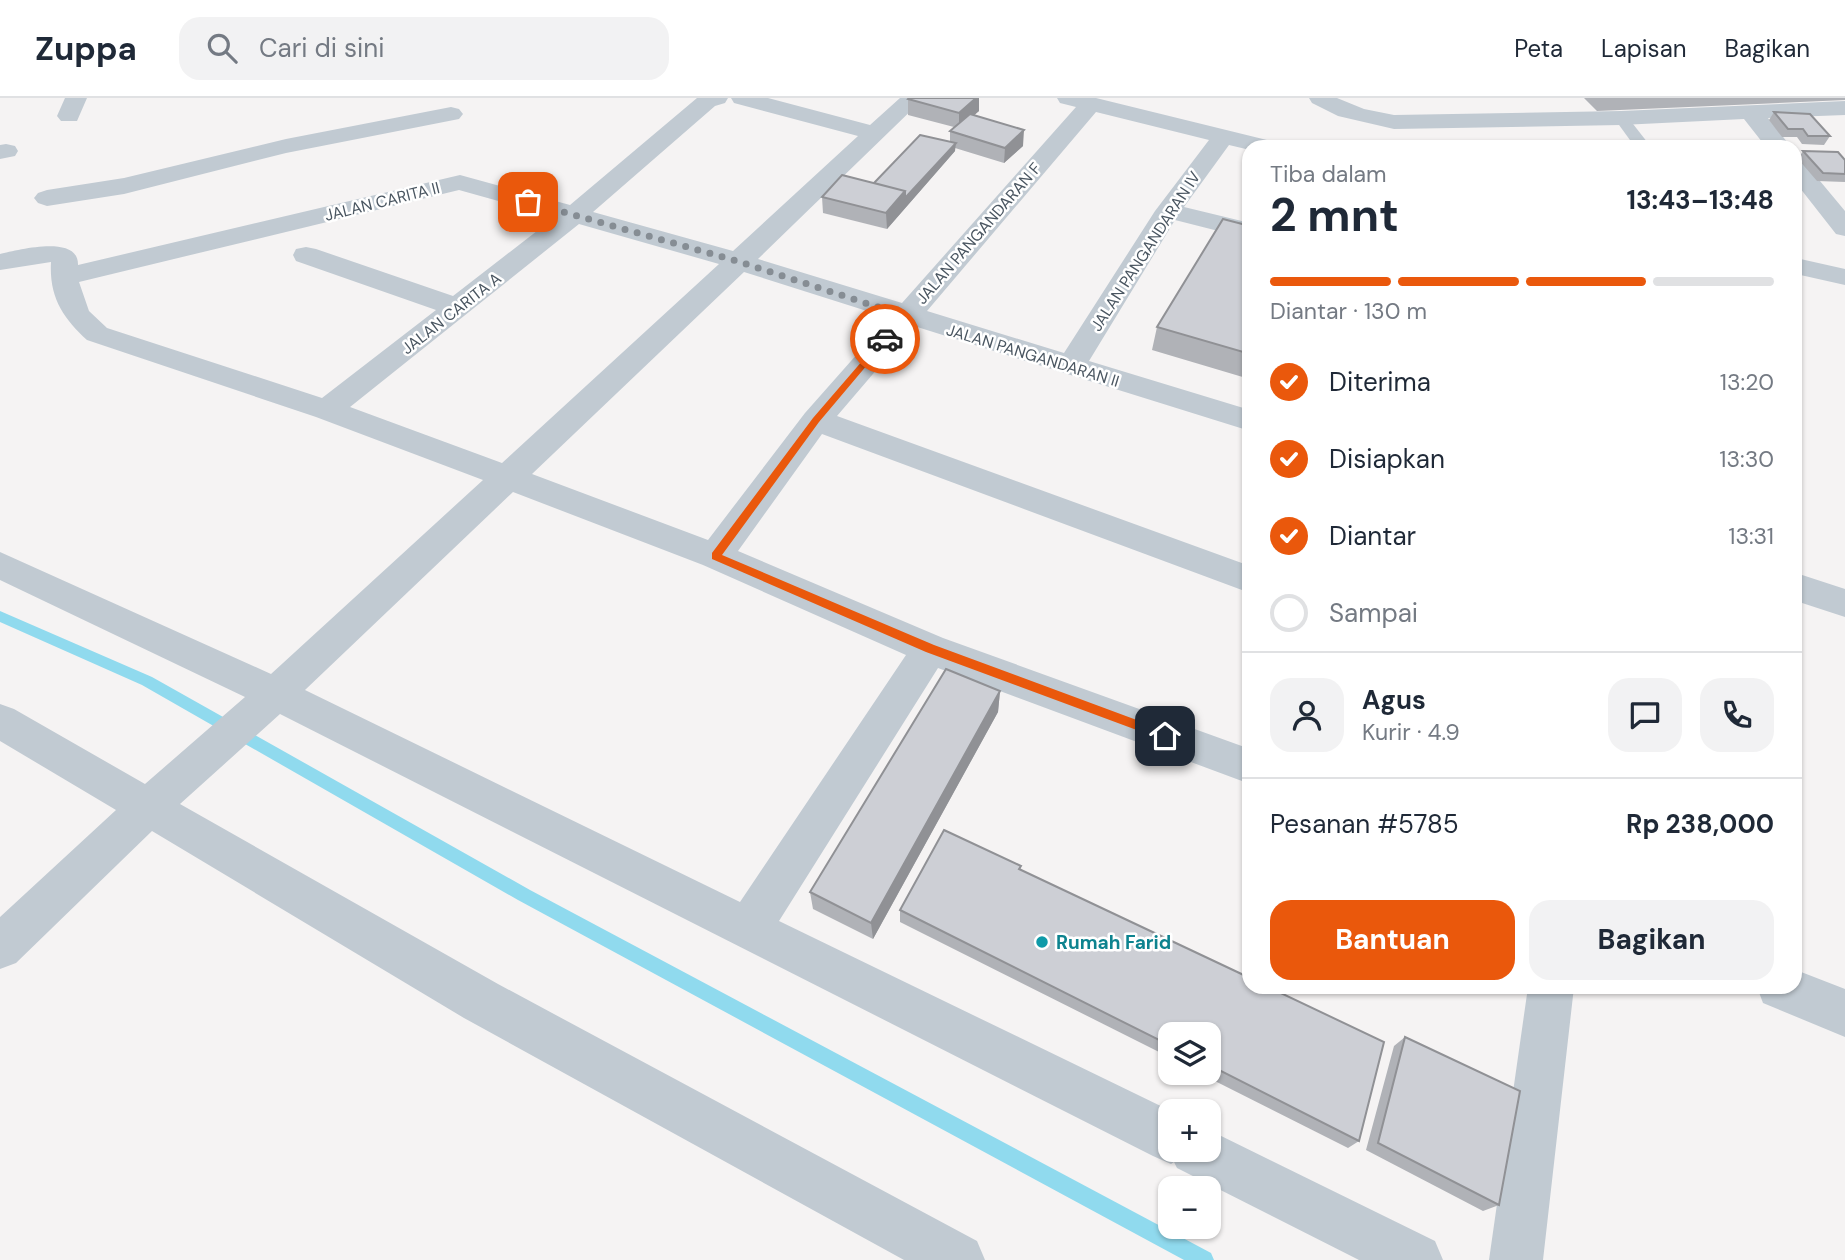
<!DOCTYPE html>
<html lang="id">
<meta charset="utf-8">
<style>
:root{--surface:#fff;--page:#f2f2f3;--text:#1f2937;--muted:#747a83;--line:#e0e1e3;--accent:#ea580c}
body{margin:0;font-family:"DM Sans",sans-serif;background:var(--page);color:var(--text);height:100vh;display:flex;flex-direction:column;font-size:26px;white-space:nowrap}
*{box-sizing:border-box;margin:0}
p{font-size:23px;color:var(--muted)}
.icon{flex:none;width:38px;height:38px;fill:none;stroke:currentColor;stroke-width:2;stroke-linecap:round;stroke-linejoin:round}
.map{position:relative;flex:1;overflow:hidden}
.drawer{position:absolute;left:1242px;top:42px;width:560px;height:854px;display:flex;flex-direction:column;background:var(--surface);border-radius:21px;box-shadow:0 2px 5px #0004}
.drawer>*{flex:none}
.fabs{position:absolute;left:1158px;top:924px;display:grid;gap:14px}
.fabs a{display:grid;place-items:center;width:63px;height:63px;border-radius:14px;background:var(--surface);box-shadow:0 2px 5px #0004;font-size:35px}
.pin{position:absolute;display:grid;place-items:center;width:60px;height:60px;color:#fff;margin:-30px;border-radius:14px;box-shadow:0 4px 10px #0006}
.courier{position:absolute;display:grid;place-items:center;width:70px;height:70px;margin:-35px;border:5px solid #ea580c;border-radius:50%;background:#fff;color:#222;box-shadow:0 2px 9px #0007}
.headline em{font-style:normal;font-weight:700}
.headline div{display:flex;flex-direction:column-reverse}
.headline{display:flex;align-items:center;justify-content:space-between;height:119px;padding:0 28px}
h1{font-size:46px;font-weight:700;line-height:52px}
.bar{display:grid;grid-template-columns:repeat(4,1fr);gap:10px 7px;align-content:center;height:84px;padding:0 28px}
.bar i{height:9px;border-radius:5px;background:var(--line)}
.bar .active{background:var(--accent)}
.bar p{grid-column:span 4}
.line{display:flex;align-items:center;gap:18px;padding:0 28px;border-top:2px solid var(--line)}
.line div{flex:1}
.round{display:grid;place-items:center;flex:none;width:74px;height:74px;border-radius:21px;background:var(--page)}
ol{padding:0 28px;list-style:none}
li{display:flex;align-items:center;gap:21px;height:77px}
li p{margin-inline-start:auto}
li .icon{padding:7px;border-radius:50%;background:var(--accent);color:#fff;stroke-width:4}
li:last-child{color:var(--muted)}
li i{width:38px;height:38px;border:4px solid var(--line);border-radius:50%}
.button{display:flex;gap:14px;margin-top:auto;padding:14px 28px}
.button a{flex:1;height:80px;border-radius:21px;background:var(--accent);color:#fff;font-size:28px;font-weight:700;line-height:80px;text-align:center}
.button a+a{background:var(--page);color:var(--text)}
header{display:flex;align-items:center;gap:42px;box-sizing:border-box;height:98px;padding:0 35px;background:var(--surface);border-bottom:2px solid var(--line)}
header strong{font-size:33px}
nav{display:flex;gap:38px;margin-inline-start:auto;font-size:24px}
.search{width:490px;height:63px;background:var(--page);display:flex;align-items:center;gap:18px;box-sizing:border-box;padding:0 24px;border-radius:21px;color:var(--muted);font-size:26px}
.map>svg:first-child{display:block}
</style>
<header>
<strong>Zuppa</strong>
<div class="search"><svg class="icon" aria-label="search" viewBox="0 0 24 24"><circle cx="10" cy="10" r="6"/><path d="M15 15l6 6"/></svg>Cari di sini</div>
<nav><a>Peta</a><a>Lapisan</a><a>Bagikan</a></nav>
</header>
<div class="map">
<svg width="1845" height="1162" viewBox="0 0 1845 1162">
<rect width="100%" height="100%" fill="#f5f3f3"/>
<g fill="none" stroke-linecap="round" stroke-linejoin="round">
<!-- stream -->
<path fill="#90daee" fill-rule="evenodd" d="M0,513L152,579L530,792L1211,1155L1214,1162H1184L518,802L142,587L0,524Z"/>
<!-- service -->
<path fill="#c1cad2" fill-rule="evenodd" d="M1621,16L1626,17L1651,49H1635L1614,20Z"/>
<!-- minor -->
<path fill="#c1cad2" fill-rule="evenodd" d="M65,0H87L77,23H61L57,18Z
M697,0H728L725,5L715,8L593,114L733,153L858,38L734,5L731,0H768L870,27L900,0H924L758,161L902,205L1076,9L1060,5L1057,0H1096L1275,44L1279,49H1250V52L1229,47L1184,109L1250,125V141L1175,122L1089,263L1250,312V333L914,228L837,318L1250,468V495L822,336L738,453L943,540L1250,651V686L938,570L779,823L1171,1013V1052H1209V1032L1435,1143L1443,1162H1359L1177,1070L1174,1064L1171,1066L1153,1058L280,616L180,706L498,886L977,1143L985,1162H904L464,920L152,733L16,865L0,871V819L116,712L0,643V606L14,611L145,686L245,599L0,482V454L271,576L483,382L316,319L87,242C63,220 49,199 51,164L0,172V156C18,152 79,136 78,167L460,77L570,107ZM1096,14L1209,42L1155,113L1064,255L927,213ZM459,92L555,119L453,198L316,151L306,149L296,151L293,157L296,163L436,212L322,300L107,230L89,213L79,184ZM579,126L719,166L502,365L350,309ZM744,174L889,220L805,315L708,442L532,376ZM513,394L703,467L906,557L740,804L305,592Z
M1309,0H1337L1364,11L1394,17L1621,13L1845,3V17L1768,20L1791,49H1766L1744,21L1621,27L1394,31L1338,18L1312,5Z
M451,9L459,11L463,16L459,21L286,55L124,96L47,108L38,105L34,100L38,95L47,92L124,80L286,41Z
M6,46L15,48L18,53L15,58L0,61V47Z
M1796,63L1805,65L1845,113V138L1836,136L1796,85Z
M1796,160L1845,171V187L1796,176Z
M1796,475L1845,491V519L1796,503Z
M1796,872L1845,891V939L1763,905L1757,889H1796Z
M1528,889H1574L1543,1162H1489Z"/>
</g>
<!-- wall -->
<path fill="#b0b2b7" d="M1584,0H1845V2L1597,13Z
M908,1L979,13L973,17L1023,48L1004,65L955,50V53L887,131L823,115L822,99L874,85L950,44V33L954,29L908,17Z
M1774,14L1830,38L1824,47L1802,46L1797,39H1782L1769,22Z
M1803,53L1845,62V84L1817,83L1798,61Z
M1250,128V273L1246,280L1152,252L1157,229Z
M1000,593L998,614L873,841L813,811L810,794Z
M1021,768L1020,772L1359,1043L1348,1050L1199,975H1209V936H1171V960L900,824V812Z
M1405,939L1499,1107L1483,1113L1366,1052L1394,948Z"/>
<!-- shaded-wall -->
<path fill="#909195" d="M976,0H979V13L959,31V15Z
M1024,32L1023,48L1004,65L1005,50Z
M956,45L955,53L887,131L886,115L905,93Z
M1000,593L998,614L873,841L871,825Z"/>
<!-- building -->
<path fill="#cdcfd5" stroke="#909195" stroke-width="2" d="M909,0H976L959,15L908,1Z
M1774,14L1810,16L1830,38H1808L1803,31H1788Z
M970,16L1024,32L1005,50L950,33Z
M920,37L956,45L905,100V93L874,85Z
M1803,53L1838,54L1845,62V76L1823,75Z
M842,77L905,93L886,115L822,99Z
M1223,121L1250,128V256L1157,229Z
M946,571L1000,593L871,825L810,794Z
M944,732L1021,768L1019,771L1250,880V889H1268L1384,944L1359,1043L1209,967V936H1171V948L900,812Z
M1405,939L1520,993L1499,1107L1378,1045Z"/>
<!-- route -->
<path fill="#ea580c" d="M882,240L889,241L819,324L722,457L934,547L1169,634V641H1161L926,554L712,461V455L813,320Z"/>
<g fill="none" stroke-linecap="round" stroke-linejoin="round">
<!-- done -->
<path stroke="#868d94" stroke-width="7" stroke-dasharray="0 12.6" d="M528,104L737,163L905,218L885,241"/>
</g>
<!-- markers -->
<circle fill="#0f9aa8" stroke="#fff" stroke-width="2.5" cx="1042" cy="844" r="7"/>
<g text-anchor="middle" stroke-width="5" stroke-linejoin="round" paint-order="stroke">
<!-- far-street labels -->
<g font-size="16" fill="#4a5661" stroke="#fff">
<text transform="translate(382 103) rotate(-14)" y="6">JALAN CARITA II</text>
<text transform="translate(978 135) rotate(-49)" y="6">JALAN PANGANDARAN F</text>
<text transform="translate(1145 153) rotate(-57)" y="6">JALAN PANGANDARAN IV</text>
<text transform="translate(451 215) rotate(-38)" y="6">JALAN CARITA A</text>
<text transform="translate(1033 257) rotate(17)" y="6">JALAN PANGANDARAN II</text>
</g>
<!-- culture labels -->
<g font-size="19" font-weight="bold" fill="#0d838f" stroke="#fff" text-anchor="start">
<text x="1056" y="851">Rumah Farid</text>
</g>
</g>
</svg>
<div class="fabs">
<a><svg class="icon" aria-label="layers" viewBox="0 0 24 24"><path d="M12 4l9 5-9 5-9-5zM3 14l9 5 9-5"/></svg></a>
<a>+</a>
<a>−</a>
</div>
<div class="pin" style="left:528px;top:104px;background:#ea580c"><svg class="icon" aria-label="bag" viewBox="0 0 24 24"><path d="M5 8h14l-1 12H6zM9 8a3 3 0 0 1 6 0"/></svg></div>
<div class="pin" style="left:1165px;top:638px;background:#1f2937"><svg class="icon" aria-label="home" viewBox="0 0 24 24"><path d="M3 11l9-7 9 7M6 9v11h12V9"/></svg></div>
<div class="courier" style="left:885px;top:241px"><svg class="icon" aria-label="car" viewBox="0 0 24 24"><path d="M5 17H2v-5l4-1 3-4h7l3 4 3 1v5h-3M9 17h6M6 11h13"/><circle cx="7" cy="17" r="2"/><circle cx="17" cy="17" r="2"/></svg></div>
<section class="drawer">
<div class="headline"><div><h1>2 mnt</h1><p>Tiba dalam</p></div><em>13:43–13:48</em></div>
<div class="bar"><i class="active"></i><i class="active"></i><i class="active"></i><i></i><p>Diantar · 130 m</p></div>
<ol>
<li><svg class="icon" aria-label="check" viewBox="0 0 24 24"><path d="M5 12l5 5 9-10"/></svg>Diterima<p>13:20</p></li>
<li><svg class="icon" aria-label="check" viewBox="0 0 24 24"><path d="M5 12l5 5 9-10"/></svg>Disiapkan<p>13:30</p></li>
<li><svg class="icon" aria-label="check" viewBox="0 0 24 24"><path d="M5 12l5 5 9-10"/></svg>Diantar<p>13:31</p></li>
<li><i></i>Sampai</li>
</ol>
<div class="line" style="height:126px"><a class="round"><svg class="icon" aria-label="person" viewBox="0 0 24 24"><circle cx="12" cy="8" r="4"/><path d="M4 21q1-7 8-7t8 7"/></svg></a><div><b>Agus</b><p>Kurir · 4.9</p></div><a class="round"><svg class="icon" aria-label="chat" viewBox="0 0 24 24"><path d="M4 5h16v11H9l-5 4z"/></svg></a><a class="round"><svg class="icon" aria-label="phone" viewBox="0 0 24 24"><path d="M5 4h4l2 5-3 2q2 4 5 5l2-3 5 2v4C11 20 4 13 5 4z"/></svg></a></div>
<div class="line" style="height:91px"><div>Pesanan #5785</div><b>Rp 238,000</b></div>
<div class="button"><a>Bantuan</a><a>Bagikan</a></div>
</section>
</div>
